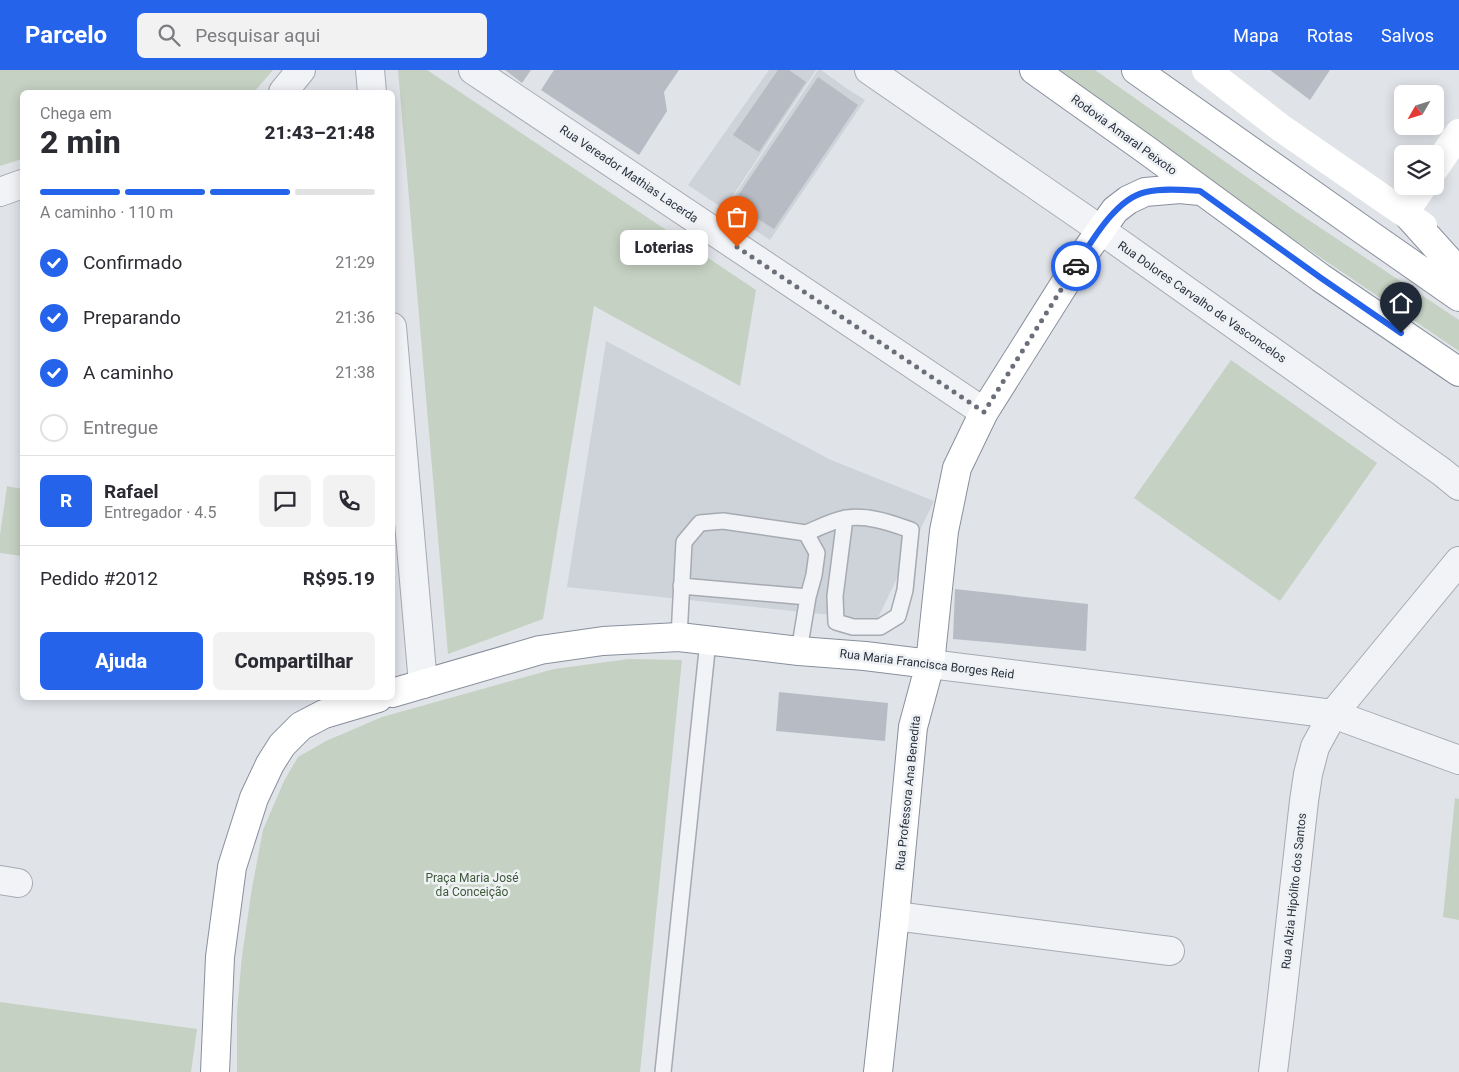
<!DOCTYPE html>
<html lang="pt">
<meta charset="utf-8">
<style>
:root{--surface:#fff;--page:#f2f2f3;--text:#2b2b33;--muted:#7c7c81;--line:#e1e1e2;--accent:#2563eb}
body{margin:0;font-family:Roboto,sans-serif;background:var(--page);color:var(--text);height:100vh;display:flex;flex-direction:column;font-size:19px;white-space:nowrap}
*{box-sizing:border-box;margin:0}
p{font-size:16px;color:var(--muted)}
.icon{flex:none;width:28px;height:28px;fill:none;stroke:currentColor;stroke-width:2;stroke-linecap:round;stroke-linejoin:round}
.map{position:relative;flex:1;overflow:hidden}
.sheet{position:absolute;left:20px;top:20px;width:375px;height:610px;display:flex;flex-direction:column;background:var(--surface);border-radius:8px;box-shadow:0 2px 12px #0003}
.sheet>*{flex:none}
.needle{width:32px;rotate:231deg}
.buttons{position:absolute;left:1394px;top:15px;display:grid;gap:10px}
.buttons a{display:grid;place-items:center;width:50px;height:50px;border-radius:8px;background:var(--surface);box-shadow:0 2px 12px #0003;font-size:25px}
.pin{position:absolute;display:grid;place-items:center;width:42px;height:42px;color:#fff;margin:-51px -21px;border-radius:50% 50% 50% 0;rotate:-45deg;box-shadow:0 0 5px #0007}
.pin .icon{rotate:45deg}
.courier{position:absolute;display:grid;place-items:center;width:50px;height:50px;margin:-25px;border:4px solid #2563eb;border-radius:50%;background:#fff;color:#222;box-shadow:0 1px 6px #0007}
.bubble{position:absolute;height:35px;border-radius:8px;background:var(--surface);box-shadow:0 2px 12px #0003;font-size:16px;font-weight:800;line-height:35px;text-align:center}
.headline em{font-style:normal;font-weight:800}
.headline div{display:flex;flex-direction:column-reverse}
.headline{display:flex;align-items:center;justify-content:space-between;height:85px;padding:0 20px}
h1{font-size:32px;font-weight:800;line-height:38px}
.bar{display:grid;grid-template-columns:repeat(4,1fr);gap:8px 5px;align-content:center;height:60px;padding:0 20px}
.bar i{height:6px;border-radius:4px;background:var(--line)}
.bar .on{background:var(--accent)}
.bar p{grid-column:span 4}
.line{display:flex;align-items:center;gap:12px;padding:0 20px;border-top:1px solid var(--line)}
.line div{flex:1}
.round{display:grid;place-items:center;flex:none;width:52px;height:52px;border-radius:8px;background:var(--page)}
ol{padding:0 20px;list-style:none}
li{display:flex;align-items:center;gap:15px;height:55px}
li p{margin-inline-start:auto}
li .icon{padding:5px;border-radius:50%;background:var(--accent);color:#fff;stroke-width:4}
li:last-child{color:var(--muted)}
li i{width:28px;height:28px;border:2px solid var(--line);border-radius:50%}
.action{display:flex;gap:10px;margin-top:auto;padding:10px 20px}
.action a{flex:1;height:58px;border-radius:8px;background:var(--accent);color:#fff;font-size:20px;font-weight:800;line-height:58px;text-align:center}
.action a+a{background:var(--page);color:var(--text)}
header{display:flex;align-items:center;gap:30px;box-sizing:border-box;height:70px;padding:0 25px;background:var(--accent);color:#fff}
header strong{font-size:24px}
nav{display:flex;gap:28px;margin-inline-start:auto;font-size:18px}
.search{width:350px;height:45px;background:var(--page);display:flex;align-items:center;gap:12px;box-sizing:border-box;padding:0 18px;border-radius:8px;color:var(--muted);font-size:19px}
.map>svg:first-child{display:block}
</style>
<header>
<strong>Parcelo</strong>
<div class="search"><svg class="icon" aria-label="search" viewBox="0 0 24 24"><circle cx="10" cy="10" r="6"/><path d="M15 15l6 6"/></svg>Pesquisar aqui</div>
<nav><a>Mapa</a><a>Rotas</a><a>Salvos</a></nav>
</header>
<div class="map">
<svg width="1459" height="1002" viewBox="0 0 1459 1002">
<rect width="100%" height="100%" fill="#e0e3e8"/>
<!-- built -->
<path fill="#ced2d9" d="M769,0H816L724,139L688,115Z
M818,0H821L846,18L865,30L770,170L725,140Z
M606,271L831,390L934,431L877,550L567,517Z"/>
<!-- green -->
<path fill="#c5d1c2" d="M0,0H273L254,22H22V89L0,96Z
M398,0H427L756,220L740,316L594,236L543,549L448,584Z
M1043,0H1095L1295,141L1459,250V281Z
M1231,290L1377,393L1280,531L1134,428Z
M7,416L22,419V486L0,483V465Z
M629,589L682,590L640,1002H237V941L242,886L252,818L263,760L284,711L298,687L326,671L382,647L554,599Z
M1455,728L1459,729V850L1443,847Z
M0,932L197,959L191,1002H0Z"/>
<!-- building -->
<path fill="#b7bcc4" d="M505,0H531L522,13Z
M554,0H679L664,22L667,41L639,85L541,20Z
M778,0H789L806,12L759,82L733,65Z
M1270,0H1330L1310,30Z
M818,7L858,35L774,159L733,133Z
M955,519L1088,534L1086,581L953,569Z
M779,622L888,633L885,671L776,661Z"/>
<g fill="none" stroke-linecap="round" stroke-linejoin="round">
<!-- lane casing -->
<g stroke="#a6aab2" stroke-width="18">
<path id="lane" d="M806,463C819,458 833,450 847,448C869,445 890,453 911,460L905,520L898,546L880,557H853L836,552L835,526L845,448
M681,516L808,527
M679,567L684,472L700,453L723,451L806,463L817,483L814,505L808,527L799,581
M663,1002L708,571"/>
</g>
<!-- street casing -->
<g stroke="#a6aab2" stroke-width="30">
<path id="street" d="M370,0L372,22
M473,0L984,342
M869,0L1101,160L1442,402L1459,416
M283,22L301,0
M0,122L22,114
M392,257L423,614
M930,594L1333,644L1459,690
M0,810L18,813
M895,846L1170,881
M1273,1002L1280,945L1304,731L1308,704L1315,677L1333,644L1459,491"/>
</g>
<!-- highway casing -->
<g stroke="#88909d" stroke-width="30">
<path id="highway" d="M1034,0L1145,79L1321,208L1459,302
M1136,0L1363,160L1459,227
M1405,142L1459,202
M392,623L540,580L603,571L679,567L799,581L865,586L930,594
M215,1002L220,887L232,797L254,728L270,694L282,675L301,656L324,644L378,628
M878,1002L895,846L913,657L930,594L944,461L957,398L984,342L1081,188L1115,140L1128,130L1145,122L1180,119L1200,121"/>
</g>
<!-- lane -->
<use href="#lane" stroke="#f2f3f6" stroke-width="15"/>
<!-- street -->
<use href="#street" stroke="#f2f3f6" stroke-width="28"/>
<!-- secondary -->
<path stroke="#fff" stroke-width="28" d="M1206,0L1281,58L1423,156
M1435,98L1459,63
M1405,142L1423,116"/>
<!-- highway -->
<use href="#highway" stroke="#fff" stroke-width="28"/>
</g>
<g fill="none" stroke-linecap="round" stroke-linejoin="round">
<!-- done -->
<path stroke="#6a6f7a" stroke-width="5" stroke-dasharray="0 9" d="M737,177L984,342L1076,196"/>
<!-- route -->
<path stroke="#2563eb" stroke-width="6" d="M1076,196C1091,172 1116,128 1146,122C1163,118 1183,120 1200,121L1321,208L1401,263"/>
</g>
<g text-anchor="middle" stroke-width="5" stroke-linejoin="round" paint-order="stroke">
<!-- street labels -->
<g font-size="12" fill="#2a313e" stroke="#eff2f5">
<text transform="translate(1124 65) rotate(36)" y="4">Rodovia Amaral Peixoto</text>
<text transform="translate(629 104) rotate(34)" y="4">Rua Vereador Mathias Lacerda</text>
<text transform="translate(1202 232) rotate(35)" y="4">Rua Dolores Carvalho de Vasconcelos</text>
<text transform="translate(927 594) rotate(7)" y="4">Rua Maria Francisca Borges Reid</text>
<text transform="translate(908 723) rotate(-84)" y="4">Rua Professora Ana Benedita</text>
<text transform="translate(1294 821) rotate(-84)" y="4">Rua Alzia Hipólito dos Santos</text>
</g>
<!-- park labels -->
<g font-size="12" fill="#3e5838" stroke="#eff2f5">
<text x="472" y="812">Praça Maria José<tspan x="472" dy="14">da Conceição</tspan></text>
</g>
</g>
</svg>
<div class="buttons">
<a><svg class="needle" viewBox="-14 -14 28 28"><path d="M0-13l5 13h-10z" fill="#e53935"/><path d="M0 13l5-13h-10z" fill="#7c7c81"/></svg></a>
<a><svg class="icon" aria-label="layers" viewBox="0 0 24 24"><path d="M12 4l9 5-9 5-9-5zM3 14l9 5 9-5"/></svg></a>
</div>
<div class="pin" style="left:737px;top:177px;background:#ea580c"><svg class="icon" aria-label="bag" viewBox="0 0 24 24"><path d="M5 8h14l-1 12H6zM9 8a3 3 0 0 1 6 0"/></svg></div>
<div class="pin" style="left:1401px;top:263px;background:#1f2937"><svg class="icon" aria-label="home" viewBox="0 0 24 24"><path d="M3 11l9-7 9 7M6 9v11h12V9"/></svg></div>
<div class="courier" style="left:1076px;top:196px"><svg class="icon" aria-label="car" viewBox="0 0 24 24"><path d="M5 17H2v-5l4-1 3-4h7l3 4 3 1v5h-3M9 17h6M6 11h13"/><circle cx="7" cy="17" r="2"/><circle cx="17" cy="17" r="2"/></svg></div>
<div class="bubble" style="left:620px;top:160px;width:88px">Loterias</div>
<section class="sheet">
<div class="headline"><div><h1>2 min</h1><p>Chega em</p></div><em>21:43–21:48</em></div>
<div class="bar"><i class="on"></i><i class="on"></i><i class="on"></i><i></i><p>A caminho · 110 m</p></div>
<ol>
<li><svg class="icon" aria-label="check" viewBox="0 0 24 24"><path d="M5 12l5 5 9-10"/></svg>Confirmado<p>21:29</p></li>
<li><svg class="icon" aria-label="check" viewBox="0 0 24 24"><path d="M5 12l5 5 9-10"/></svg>Preparando<p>21:36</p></li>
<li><svg class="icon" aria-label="check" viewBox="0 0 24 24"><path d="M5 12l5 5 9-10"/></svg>A caminho<p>21:38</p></li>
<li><i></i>Entregue</li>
</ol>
<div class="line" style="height:90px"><b class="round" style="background:var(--accent);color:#fff">R</b><div><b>Rafael</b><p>Entregador · 4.5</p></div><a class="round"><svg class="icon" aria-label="chat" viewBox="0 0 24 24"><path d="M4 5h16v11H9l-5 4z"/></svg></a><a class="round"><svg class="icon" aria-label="phone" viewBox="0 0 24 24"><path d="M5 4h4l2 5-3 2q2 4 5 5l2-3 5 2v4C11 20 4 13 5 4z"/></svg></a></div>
<div class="line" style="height:65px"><div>Pedido #2012</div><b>R$95.19</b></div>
<div class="action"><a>Ajuda</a><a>Compartilhar</a></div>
</section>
</div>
